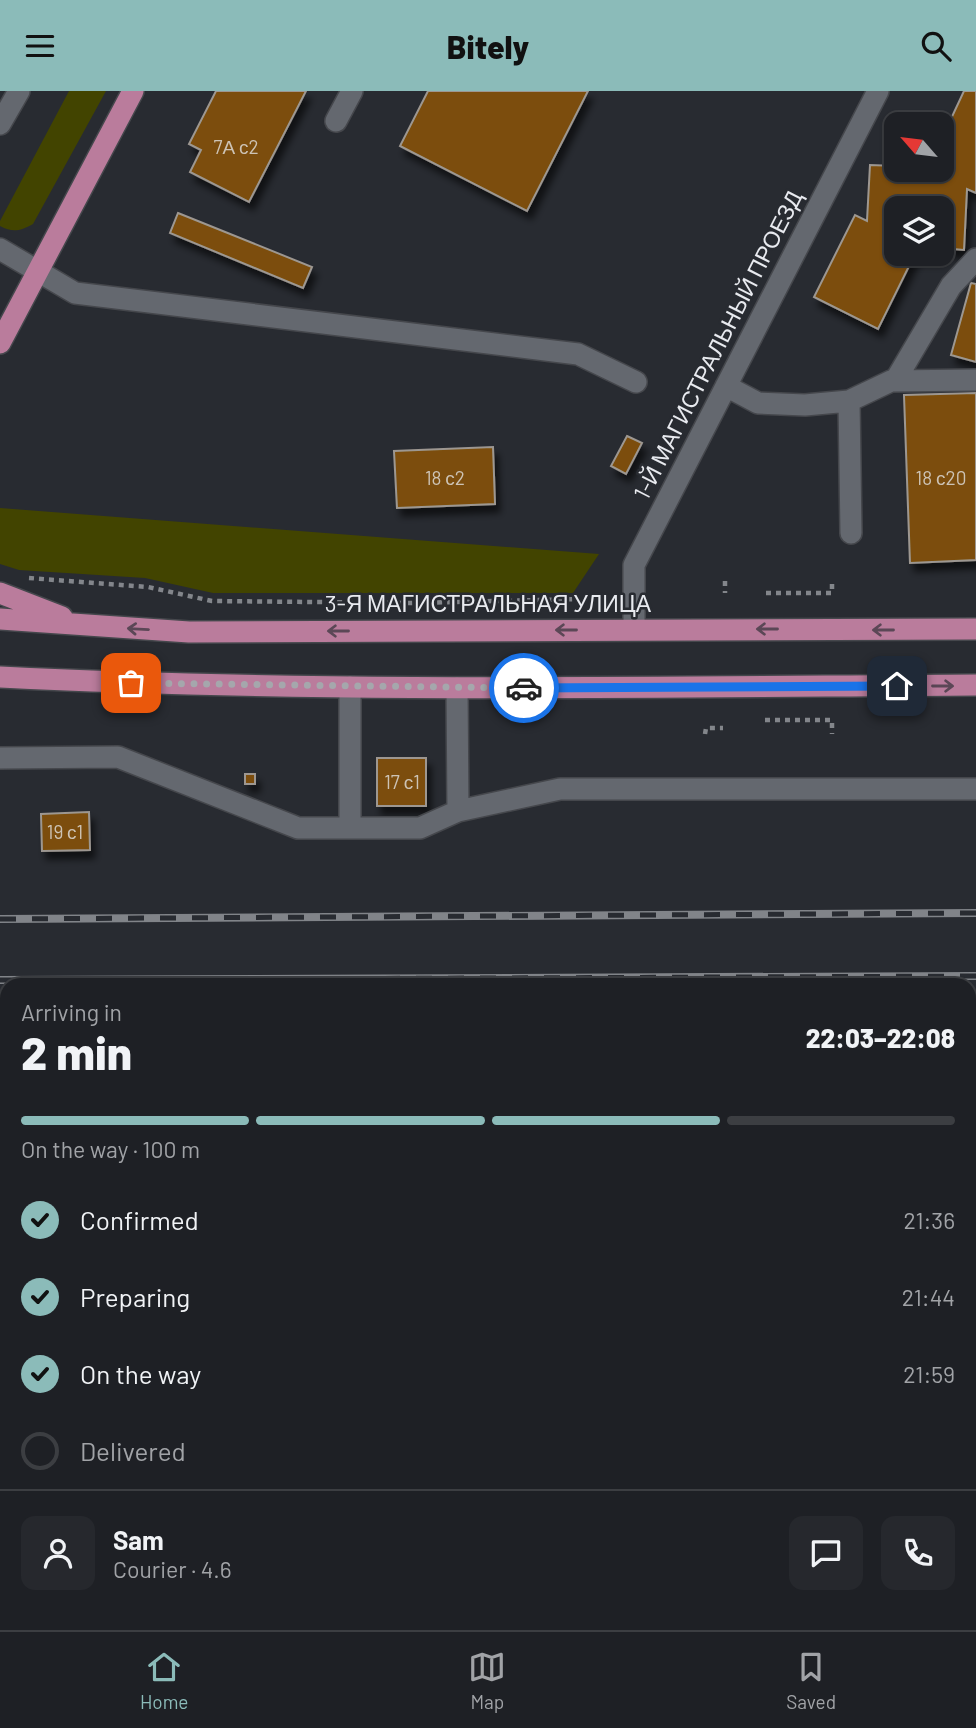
<!DOCTYPE html>
<meta charset="utf-8">
<style>
:root{--surface:#1e2025;--page:#26282d;--text:#f1f3f6;--muted:#a1a3a7;--line:#3c3e42;--accent:#8bbbb9}
body{margin:0;font-family:Barlow,sans-serif;background:var(--page);color:var(--text);height:100vh;display:flex;flex-direction:column;font-size:26px;white-space:nowrap}
*{box-sizing:border-box;margin:0}
p{font-size:23px;color:var(--muted)}
.icon{flex:none;width:38px;height:38px;fill:none;stroke:currentColor;stroke-width:2;stroke-linecap:round;stroke-linejoin:round}
.map{position:relative;flex:1;overflow:hidden}
.side{position:absolute;left:0px;top:887px;width:976px;height:653px;display:flex;flex-direction:column;background:var(--surface);border-radius:21px 21px 0 0;box-shadow:0 2px 5px #0004,0 0 0 2px var(--line)}
.side>*{flex:none}
.needle{width:46px;rotate:298deg}
.tools{position:absolute;left:884px;top:21px;display:grid;gap:14px}
.tools a{display:grid;place-items:center;width:70px;height:70px;border-radius:14px;background:var(--surface);box-shadow:0 2px 5px #0004,0 0 0 2px var(--line);font-size:35px}
.pin{position:absolute;display:grid;place-items:center;width:60px;height:60px;color:#fff;margin:-30px;border-radius:14px;box-shadow:0 4px 10px #0006}
.courier{position:absolute;display:grid;place-items:center;width:70px;height:70px;margin:-35px;border:5px solid #1a73e8;border-radius:50%;background:#fff;color:#222;box-shadow:0 2px 9px #0007}
.summary em{font-style:normal;font-weight:800}
.summary div{display:flex;flex-direction:column-reverse}
.summary{display:flex;align-items:center;justify-content:space-between;height:119px;padding:0 21px}
h1{font-size:46px;font-weight:800;line-height:52px}
.bar{display:grid;grid-template-columns:repeat(4,1fr);gap:10px 7px;align-content:center;height:84px;padding:0 21px}
.bar i{height:9px;border-radius:5px;background:var(--line)}
.bar .current{background:var(--accent)}
.bar p{grid-column:span 4}
.line{display:flex;align-items:center;gap:18px;padding:0 21px;border-top:2px solid var(--line)}
.line div{flex:1}
.round{display:grid;place-items:center;flex:none;width:74px;height:74px;border-radius:14px;background:var(--page)}
ol{padding:0 21px;list-style:none}
li{display:flex;align-items:center;gap:21px;height:77px}
li p{margin-inline-start:auto}
li .icon{padding:7px;border-radius:50%;background:var(--accent);color:#111;stroke-width:4}
li:last-child{color:var(--muted)}
li i{width:38px;height:38px;border:4px solid var(--line);border-radius:50%}
header{display:flex;justify-content:space-between;align-items:center;height:91px;padding:0 21px;background:var(--accent);color:#111;font-size:32px;font-weight:800}
.tabs{display:flex;justify-content:space-around;align-items:center;height:98px;border-top:2px solid var(--line);background:var(--surface);font-size:19px;color:var(--muted)}
.tabs a{display:grid;justify-items:center;gap:4px}
.tabs .current{color:var(--accent)}
.map>svg:first-child{display:block}
</style>
<header><svg class="icon" aria-label="menu" viewBox="0 0 24 24"><path d="M4 6h16M4 12h16M4 18h16"/></svg>Bitely<svg class="icon" aria-label="search" viewBox="0 0 24 24"><circle cx="10" cy="10" r="6"/><path d="M15 15l6 6"/></svg></header>
<div class="map">
<svg width="976" height="1539" viewBox="0 0 976 1539">
<defs>
<filter id="shadow"><feDropShadow dx="4.5" dy="8" stdDeviation="3.5" flood-color="#0009"/></filter>
</defs>
<rect width="100%" height="100%" fill="#282b31"/>
<!-- green -->
<path fill="#424400" d="M69,0H106L33,133C20,140 13,142 0,135V130Z
M0,417L599,463L573,502H213L145,487L19,479L0,473Z"/>
<!-- building -->
<path fill="#7b4e08" stroke="#9d9791" stroke-width="2" filter="url(#shadow)" d="M216,0H306L249,111L190,81L201,59L189,53Z
M428,0H588L527,120L400,55Z
M964,0H976V102L967,98L964,159L942,157V117H896V163H915L878,238L814,206L855,124L867,130L870,74L896,75V79H942V47Z
M178,122L312,176L303,197L170,142Z
M971,192L976,193V271L951,264Z
M976,302V469L910,472L904,304Z
M627,345L642,352L626,383L611,375Z
M493,356L495,413L397,417L394,360Z
M377,667H426V715H377Z
M245,683H255V693H245Z
M89,721L90,759L42,760L41,723Z
M428,1533H469L458,1539H431Z"/>
<g fill="none" stroke-linecap="round" stroke-linejoin="round">
<!-- minor casing -->
<g stroke="#45474c" stroke-width="24">
<path id="minor" d="M336,30L352,0
M0,33L19,0
M0,158L75,202L578,263L636,291
M895,290L951,195L976,168
M726,295L758,312L805,314L849,310L851,442
M849,310L891,290L976,289
M634,538V474L878,0
M350,596V737H420L458,720L457,597
M0,667L118,666L298,737H350
M458,720L560,698H976
M0,1209H7
M0,1313L7,1312"/>
</g>
<!-- major casing -->
<g stroke="#45474c" stroke-width="24">
<path id="major" d="M0,252L133,0
M0,502L62,526
M0,528L189,541L976,538
M0,586C325,602 651,596 976,594"/>
</g>
<!-- path -->
<path stroke="#83868b" stroke-width="4.5" stroke-dasharray="5 5" stroke-linecap="butt" d="M29,487L148,496L212,510L411,512L580,508
M725,490V502
M766,502H832V489
M765,629H832V643
M705,643L706,637H723
M970,1530L976,1527
M951,1539L963,1533"/>
<!-- minor -->
<use href="#minor" stroke="#64686f" stroke-width="21"/>
<!-- major -->
<use href="#major" stroke="#ba7c9c" stroke-width="21"/>
<!-- rail casing -->
<g stroke="#818489" stroke-width="8">
<path id="rail" d="M0,828L976,822
M0,889L976,885
M970,906H976
M0,910H7
M970,1370L976,1367
M532,1539L541,1533
M617,1539L630,1533"/>
</g>
<!-- rail -->
<use href="#rail" stroke="#282b31" stroke-width="5" stroke-dasharray="16" stroke-linecap="butt"/>
</g>
<!-- one-way arrows -->
<defs><path id="oneway-shaft" d="M-6 0H5M1.5-3L5.5 0L1.5 3" fill="none" stroke-width="1.6" stroke-linecap="round" stroke-linejoin="round" transform="scale(1.75)"/></defs>
<g stroke="#5b4756">
<use href="#oneway-shaft" transform="translate(138 538) rotate(-177)"/>
<use href="#oneway-shaft" transform="translate(767 538) rotate(180)"/>
<use href="#oneway-shaft" transform="translate(566 539) rotate(180)"/>
<use href="#oneway-shaft" transform="translate(883 539) rotate(-180)"/>
<use href="#oneway-shaft" transform="translate(338 540) rotate(180)"/>
<use href="#oneway-shaft" transform="translate(943 595)"/>
</g>
<g fill="none" stroke-linecap="round" stroke-linejoin="round">
<!-- done -->
<path stroke="#a5a7ac" stroke-width="7" stroke-dasharray="0 12.6" d="M131,592L524,597"/>
<!-- route -->
<path stroke="#1a73e8" stroke-width="9" d="M524,597L897,595"/>
</g>
<g text-anchor="middle" stroke-width="5" stroke-linejoin="round" paint-order="stroke">
<!-- number labels -->
<g font-size="19" fill="#cdc3b5">
<text x="236" y="63">7А с2</text>
<text x="445" y="394">18 с2</text>
<text x="941" y="394">18 с20</text>
<text x="402" y="698">17 с1</text>
<text x="65" y="748">19 с1</text>
</g>
<!-- street labels -->
<g font-size="23" fill="#e8eaef" stroke="#282b31">
<text transform="translate(718 254) rotate(-63)" y="8">1-Й МАГИСТРАЛЬНЫЙ ПРОЕЗД</text>
<text x="488" y="521">3-Я МАГИСТРАЛЬНАЯ УЛИЦА</text>
</g>
</g>
</svg>
<div class="tools">
<a><svg class="needle" viewBox="-14 -14 28 28"><path d="M0-13l5 13h-10z" fill="#e53935"/><path d="M0 13l5-13h-10z" fill="#a1a3a7"/></svg></a>
<a><svg class="icon" aria-label="layers" viewBox="0 0 24 24"><path d="M12 4l9 5-9 5-9-5zM3 14l9 5 9-5"/></svg></a>
</div>
<div class="pin" style="left:131px;top:592px;background:#ea580c"><svg class="icon" aria-label="bag" viewBox="0 0 24 24"><path d="M5 8h14l-1 12H6zM9 8a3 3 0 0 1 6 0"/></svg></div>
<div class="pin" style="left:897px;top:595px;background:#1f2937"><svg class="icon" aria-label="home" viewBox="0 0 24 24"><path d="M3 11l9-7 9 7M6 9v11h12V9"/></svg></div>
<div class="courier" style="left:524px;top:597px"><svg class="icon" aria-label="car" viewBox="0 0 24 24"><path d="M5 17H2v-5l4-1 3-4h7l3 4 3 1v5h-3M9 17h6M6 11h13"/><circle cx="7" cy="17" r="2"/><circle cx="17" cy="17" r="2"/></svg></div>
<section class="side">
<div class="summary"><div><h1>2 min</h1><p>Arriving in</p></div><em>22:03–22:08</em></div>
<div class="bar"><i class="current"></i><i class="current"></i><i class="current"></i><i></i><p>On the way · 100 m</p></div>
<ol>
<li><svg class="icon" aria-label="check" viewBox="0 0 24 24"><path d="M5 12l5 5 9-10"/></svg>Confirmed<p>21:36</p></li>
<li><svg class="icon" aria-label="check" viewBox="0 0 24 24"><path d="M5 12l5 5 9-10"/></svg>Preparing<p>21:44</p></li>
<li><svg class="icon" aria-label="check" viewBox="0 0 24 24"><path d="M5 12l5 5 9-10"/></svg>On the way<p>21:59</p></li>
<li><i></i>Delivered</li>
</ol>
<div class="line" style="height:126px"><a class="round"><svg class="icon" aria-label="person" viewBox="0 0 24 24"><circle cx="12" cy="8" r="4"/><path d="M4 21q1-7 8-7t8 7"/></svg></a><div><b>Sam</b><p>Courier · 4.6</p></div><a class="round"><svg class="icon" aria-label="chat" viewBox="0 0 24 24"><path d="M4 5h16v11H9l-5 4z"/></svg></a><a class="round"><svg class="icon" aria-label="phone" viewBox="0 0 24 24"><path d="M5 4h4l2 5-3 2q2 4 5 5l2-3 5 2v4C11 20 4 13 5 4z"/></svg></a></div>
</section>
</div>
<nav class="tabs">
<a class="current"><svg class="icon" aria-label="home" viewBox="0 0 24 24"><path d="M3 11l9-7 9 7M6 9v11h12V9"/></svg>Home</a>
<a><svg class="icon" aria-label="map" viewBox="0 0 24 24"><path d="M3 6l6-2 6 2 6-2v14l-6 2-6-2-6 2zM9 4v14M15 6v14"/></svg>Map</a>
<a><svg class="icon" aria-label="saved" viewBox="0 0 24 24"><path d="M7 4h10v16l-5-4-5 4z"/></svg>Saved</a>
</nav>
